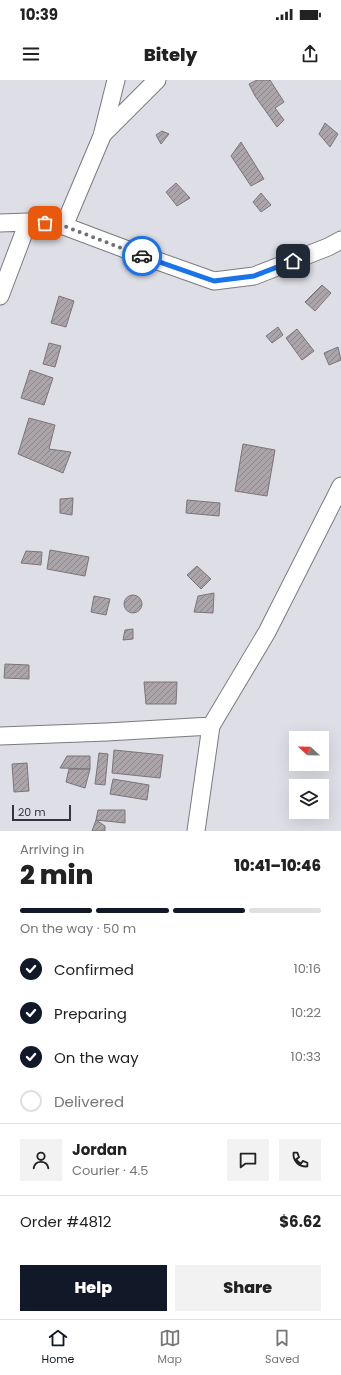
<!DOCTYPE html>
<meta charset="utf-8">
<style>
:root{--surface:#fff;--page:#f2f2f2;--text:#222;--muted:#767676;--line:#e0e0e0;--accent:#111827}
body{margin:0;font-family:Poppins,sans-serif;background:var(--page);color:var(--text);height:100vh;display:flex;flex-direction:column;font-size:15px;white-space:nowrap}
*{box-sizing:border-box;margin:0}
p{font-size:13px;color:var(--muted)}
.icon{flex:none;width:22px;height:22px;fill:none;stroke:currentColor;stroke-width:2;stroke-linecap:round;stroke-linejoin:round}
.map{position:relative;height:751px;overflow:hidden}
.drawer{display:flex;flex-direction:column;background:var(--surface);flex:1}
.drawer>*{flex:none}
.needle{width:26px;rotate:292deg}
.fabs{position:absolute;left:289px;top:651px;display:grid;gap:8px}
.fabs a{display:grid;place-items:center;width:40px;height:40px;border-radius:0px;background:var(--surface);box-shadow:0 4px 16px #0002;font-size:20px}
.scale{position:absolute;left:12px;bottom:10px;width:59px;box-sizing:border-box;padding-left:4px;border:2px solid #353538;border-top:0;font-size:11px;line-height:14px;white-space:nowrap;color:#353538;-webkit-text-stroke:3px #dedee6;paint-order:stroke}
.pin{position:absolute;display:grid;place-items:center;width:34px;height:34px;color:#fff;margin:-17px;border-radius:8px;box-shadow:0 2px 6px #0006}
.courier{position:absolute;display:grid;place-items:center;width:40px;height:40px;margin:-20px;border:3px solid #1a73e8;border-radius:50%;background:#fff;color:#222;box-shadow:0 1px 5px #0007}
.overview em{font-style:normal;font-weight:800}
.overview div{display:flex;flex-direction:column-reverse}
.overview{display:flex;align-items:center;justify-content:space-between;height:68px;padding:0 20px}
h1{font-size:26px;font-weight:800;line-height:30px}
.bar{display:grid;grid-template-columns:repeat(4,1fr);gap:6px 4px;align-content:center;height:48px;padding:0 20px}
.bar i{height:5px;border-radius:3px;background:var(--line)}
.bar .active{background:var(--accent)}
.bar p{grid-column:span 4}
.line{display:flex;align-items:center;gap:10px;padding:0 20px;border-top:1px solid var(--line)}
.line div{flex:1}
.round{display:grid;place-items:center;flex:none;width:42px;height:42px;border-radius:0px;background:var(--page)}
ol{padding:0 20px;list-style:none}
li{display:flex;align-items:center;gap:12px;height:44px}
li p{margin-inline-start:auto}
li .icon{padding:4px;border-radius:50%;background:var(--accent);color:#fff;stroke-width:4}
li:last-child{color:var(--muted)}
li i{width:22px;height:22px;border:2px solid var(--line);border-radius:50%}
.button{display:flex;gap:8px;margin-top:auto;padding:8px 20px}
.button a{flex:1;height:46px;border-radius:0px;background:var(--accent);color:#fff;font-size:16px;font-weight:800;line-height:46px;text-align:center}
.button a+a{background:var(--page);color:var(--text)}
.status{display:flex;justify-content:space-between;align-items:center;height:28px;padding:0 20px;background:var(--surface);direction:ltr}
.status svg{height:11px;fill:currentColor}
header{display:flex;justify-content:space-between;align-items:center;height:52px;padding:0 20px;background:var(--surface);font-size:18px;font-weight:800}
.menu{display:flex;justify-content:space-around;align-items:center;height:56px;border-top:1px solid var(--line);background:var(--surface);font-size:11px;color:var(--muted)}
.menu a{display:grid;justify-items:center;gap:2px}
.menu .active{color:var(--accent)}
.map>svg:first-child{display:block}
</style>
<div class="status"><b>10:39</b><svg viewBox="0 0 49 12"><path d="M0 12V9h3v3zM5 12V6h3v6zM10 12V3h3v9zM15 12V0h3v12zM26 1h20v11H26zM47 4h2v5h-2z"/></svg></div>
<header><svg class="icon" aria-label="menu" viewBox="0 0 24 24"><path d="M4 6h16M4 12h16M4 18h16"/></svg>Bitely<svg class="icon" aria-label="share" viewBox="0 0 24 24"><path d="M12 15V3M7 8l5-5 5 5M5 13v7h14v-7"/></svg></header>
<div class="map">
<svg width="341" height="751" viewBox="0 0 341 751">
<defs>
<pattern id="building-hatch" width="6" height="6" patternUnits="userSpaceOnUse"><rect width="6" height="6" fill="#aba5aa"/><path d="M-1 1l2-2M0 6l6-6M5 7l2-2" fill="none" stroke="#8c878b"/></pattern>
</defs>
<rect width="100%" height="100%" fill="#dedee6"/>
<!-- building -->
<path fill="url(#building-hatch)" stroke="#7a757a" d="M257,0H270L284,22L275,28L284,40L277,47L255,16L249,4Z
M325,43L338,54L330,67L319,54Z
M162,51L169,54L161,64L156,55Z
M241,62L264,99L251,106L231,76Z
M176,103L190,118L177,126L166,112Z
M261,113L271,125L261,132L253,122Z
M322,205L331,213L315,231L305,222Z
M59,216L74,221L66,247L51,243Z
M278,247L283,255L272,263L266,256Z
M297,249L314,271L302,280L286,258Z
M49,263L61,266L55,287L43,284Z
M338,267L341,280L329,285L324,273Z
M30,290L53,298L44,325L21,318Z
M29,338L55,345L49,369L71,372L63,393L18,374Z
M243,364L275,370L267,416L235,411Z
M73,418L72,435L60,433V419Z
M187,420L220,423L219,436L186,433Z
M50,470L89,477L85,496L47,489Z
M26,471L42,472L41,485L21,483Z
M197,486L211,499L201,509L187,495Z
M214,513L213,533L194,532L198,516Z
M124 524a9 9 0 1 1 18 0a9 9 0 1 1-18 0Z
M94,516L110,519L106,535L91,532Z
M133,549V559L123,560L125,550Z
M5,584L29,585V599L4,598Z
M144,602H177L176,624H146Z
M114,670L163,675L160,698L112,693Z
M99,673L108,674L105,705L95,704Z
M67,676H90V689L60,688Z
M27,683L29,711L14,712L12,684Z
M69,689H90L85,708L66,702Z
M113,699L149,705L147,720L110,714Z
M98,730H125V743L96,740Z
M96,740L105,746V751H92Z"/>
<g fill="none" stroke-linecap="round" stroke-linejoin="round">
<!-- street casing -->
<g stroke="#7a7a80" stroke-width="19">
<path id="street" d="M102,55L157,0
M0,143L28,142L64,146L141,175L214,201L254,196L328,167L341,160
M64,146L102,56L116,0
M0,216L28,142
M211,646L267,552L341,406
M0,656L107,652L211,646L196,751"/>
</g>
<!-- street -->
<use href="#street" stroke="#fff" stroke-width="17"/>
</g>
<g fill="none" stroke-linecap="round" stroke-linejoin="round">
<!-- done -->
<path stroke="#707075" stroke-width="4" stroke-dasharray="0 7.2" d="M45,143L64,146L142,176"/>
<!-- route -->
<path stroke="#1a73e8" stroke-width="5" d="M142,176L214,201L254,196L293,181"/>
</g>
</svg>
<div class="fabs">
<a><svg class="needle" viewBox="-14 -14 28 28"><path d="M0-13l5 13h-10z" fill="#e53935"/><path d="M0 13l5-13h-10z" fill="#767676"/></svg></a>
<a><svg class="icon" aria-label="layers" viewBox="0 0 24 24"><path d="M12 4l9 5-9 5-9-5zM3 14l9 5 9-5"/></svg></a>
</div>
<div class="scale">20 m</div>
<div class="pin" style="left:45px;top:143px;background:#ea580c"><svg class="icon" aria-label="bag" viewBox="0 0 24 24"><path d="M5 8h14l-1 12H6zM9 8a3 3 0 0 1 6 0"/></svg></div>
<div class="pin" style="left:293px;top:181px;background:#1f2937"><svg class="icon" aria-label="home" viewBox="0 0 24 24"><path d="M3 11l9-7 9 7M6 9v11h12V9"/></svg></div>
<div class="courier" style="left:142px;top:176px"><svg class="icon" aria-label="car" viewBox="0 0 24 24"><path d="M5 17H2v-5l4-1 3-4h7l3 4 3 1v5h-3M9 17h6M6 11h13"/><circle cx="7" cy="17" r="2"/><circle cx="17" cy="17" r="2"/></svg></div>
</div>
<section class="drawer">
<div class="overview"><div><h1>2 min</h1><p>Arriving in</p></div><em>10:41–10:46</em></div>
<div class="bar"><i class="active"></i><i class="active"></i><i class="active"></i><i></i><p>On the way · 50 m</p></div>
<ol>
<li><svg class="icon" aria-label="check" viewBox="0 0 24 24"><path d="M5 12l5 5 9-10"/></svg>Confirmed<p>10:16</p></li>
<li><svg class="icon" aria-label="check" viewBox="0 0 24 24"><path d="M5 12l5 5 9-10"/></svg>Preparing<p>10:22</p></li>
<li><svg class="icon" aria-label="check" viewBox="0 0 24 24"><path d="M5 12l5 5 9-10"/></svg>On the way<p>10:33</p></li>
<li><i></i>Delivered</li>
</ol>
<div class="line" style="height:72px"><a class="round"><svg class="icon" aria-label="person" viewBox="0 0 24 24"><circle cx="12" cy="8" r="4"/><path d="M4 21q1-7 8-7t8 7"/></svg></a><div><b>Jordan</b><p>Courier · 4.5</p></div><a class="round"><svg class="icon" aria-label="chat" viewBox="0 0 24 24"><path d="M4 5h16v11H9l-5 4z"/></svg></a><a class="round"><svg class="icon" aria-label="phone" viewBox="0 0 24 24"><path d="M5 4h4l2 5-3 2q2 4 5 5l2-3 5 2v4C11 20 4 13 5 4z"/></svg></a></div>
<div class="line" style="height:52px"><div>Order #4812</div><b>$6.62</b></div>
<div class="button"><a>Help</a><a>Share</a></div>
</section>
<nav class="menu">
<a class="active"><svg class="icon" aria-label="home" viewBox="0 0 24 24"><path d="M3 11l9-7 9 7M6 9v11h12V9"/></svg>Home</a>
<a><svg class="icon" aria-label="map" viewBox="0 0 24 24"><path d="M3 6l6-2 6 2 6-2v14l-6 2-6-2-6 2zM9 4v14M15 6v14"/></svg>Map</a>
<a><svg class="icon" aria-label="saved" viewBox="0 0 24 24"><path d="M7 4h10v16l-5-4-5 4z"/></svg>Saved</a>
</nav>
